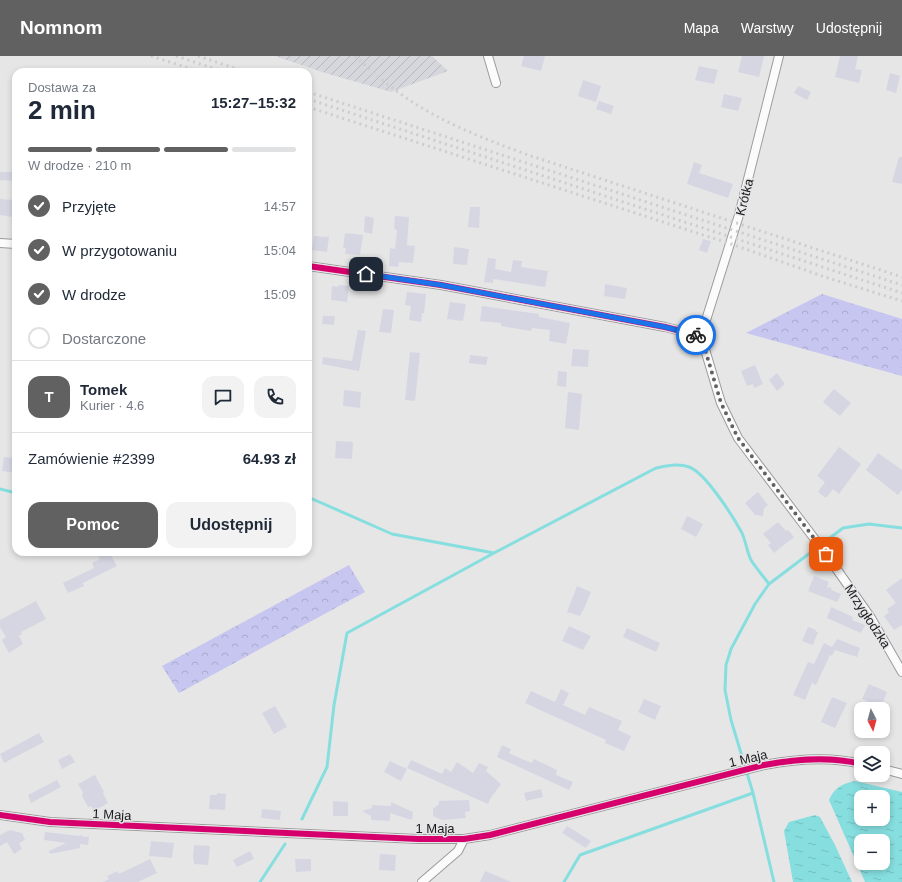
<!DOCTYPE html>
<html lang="pl">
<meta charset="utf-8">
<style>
:root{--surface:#fff;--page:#f2f2f3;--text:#1f2937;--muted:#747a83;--line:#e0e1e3;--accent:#616162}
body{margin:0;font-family:Arial,sans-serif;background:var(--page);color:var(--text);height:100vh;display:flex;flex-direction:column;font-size:15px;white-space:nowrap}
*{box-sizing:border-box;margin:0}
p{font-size:13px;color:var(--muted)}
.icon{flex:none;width:22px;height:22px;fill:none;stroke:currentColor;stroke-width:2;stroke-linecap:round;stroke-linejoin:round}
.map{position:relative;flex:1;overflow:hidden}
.drawer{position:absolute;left:12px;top:12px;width:300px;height:488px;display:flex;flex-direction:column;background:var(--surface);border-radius:12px;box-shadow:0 2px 6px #0003}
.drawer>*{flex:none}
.needle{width:26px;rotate:174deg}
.tools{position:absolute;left:854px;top:646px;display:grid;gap:8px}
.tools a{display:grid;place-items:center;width:36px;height:36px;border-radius:8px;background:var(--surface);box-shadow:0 2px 6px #0003;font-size:20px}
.pin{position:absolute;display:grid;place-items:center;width:34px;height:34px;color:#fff;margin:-17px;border-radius:8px;box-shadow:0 2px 6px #0006}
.courier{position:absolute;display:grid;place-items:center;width:40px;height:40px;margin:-20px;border:3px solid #1a73e8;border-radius:50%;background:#fff;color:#222;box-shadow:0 1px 5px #0007}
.head em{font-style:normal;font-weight:700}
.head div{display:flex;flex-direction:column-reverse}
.head{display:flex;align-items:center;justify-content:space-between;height:68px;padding:0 16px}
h1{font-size:26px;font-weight:700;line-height:30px}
.bar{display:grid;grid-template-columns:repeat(4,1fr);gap:6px 4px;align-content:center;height:48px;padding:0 16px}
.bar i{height:5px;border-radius:3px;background:var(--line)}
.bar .active{background:var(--accent)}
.bar p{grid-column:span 4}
.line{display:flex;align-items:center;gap:10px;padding:0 16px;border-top:1px solid var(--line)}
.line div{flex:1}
.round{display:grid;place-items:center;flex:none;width:42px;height:42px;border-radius:12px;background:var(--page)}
ol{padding:0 16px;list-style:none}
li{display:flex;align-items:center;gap:12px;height:44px}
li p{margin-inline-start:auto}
li .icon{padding:4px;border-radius:50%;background:var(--accent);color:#fff;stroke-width:4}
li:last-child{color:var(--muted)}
li i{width:22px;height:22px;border:2px solid var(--line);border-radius:50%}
.button{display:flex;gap:8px;margin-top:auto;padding:8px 16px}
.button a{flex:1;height:46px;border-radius:12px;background:var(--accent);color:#fff;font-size:16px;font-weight:700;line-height:46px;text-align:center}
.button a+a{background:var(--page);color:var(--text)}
header{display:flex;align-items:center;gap:24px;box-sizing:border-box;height:56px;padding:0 20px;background:var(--accent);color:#fff}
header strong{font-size:19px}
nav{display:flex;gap:22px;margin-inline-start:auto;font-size:14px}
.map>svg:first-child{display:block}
</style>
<header>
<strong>Nomnom</strong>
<nav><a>Mapa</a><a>Warstwy</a><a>Udostępnij</a></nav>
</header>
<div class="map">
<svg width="902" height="826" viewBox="0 0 902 826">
<defs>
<pattern id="industrial-furrows" width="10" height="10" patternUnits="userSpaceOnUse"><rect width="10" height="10" fill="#d6d7dd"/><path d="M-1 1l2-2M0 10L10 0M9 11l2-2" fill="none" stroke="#b7b8bd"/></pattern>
<pattern id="forest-crowns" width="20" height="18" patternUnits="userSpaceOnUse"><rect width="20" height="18" fill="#c6c6f0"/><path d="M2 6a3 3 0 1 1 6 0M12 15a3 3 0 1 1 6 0" fill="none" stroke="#aaaacd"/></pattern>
<pattern id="water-ripples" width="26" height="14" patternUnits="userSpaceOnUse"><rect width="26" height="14" fill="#86dedf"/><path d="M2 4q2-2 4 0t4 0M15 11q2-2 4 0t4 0" fill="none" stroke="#73bebf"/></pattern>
</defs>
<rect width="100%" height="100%" fill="#e6e6e7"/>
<!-- industrial -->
<path fill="url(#industrial-furrows)" d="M275,0H432L448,15L391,36L322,16Z"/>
<!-- forest -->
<path fill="url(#forest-crowns)" d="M822,238L902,263V320L746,277Z
M349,509L365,536L179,637L162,610Z"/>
<!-- water -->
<path fill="url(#water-ripples)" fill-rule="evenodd" d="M855,725L902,736V826H865L829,744C834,732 843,727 855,725ZM861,741H883V763H861ZM861,785H883V807H861Z
M815,759L820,761L835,789L852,826H793L784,775L789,766Z"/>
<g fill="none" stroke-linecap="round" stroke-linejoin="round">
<!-- stream -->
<path stroke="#86dedf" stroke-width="3" d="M0,433L16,437
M308,441L392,478L494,497
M302,763L327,711L334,649L347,577L494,497L656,412C667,410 678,407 689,411C705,416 734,462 742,477C746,486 747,496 751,504C756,512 763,520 769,528
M260,826L285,788
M564,826L580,799L753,737
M774,826L753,737L731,664L725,634L726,609L731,593L755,548L769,528L843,472L869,468L902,472"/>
</g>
<!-- building -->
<path fill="#d6d6e3" d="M524,0H545L541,15L521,10Z
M742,0H764L759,21L738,16Z
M840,0H858L855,13L862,14L859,27L835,21Z
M699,10L718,14L714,28L695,24Z
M890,17L900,20L896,37L886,34Z
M583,24L601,30L596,46L578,40Z
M798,30L811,36L807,44L794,37Z
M724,38L742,42L738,55L721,51Z
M599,45L614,50L611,58L596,53Z
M899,101H902V128L892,126Z
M694,106L702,109L699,117L733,128L728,142L687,128Z
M0,116H16V125L0,124Z
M0,143L13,144L12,161L0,159Z
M470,151H480L479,172L468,171Z
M365,160L374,162L372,178L364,176Z
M395,160L409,161L407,189L415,190L413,207L399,206L398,211L389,210L390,192L395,193L397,174L394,173Z
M345,177L363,179L360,199L345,198L346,192H343Z
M314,180L329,181L327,196L312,194Z
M703,183L711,185L707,197L699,194Z
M454,191L469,193L467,209L453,208Z
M488,202L496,203L495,213L511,216L513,204L522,205L521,211L548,215L545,231L493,223V227L484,226Z
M605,228L627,232L625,243L604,240Z
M338,229L349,230L347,246L331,244L332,230L338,231Z
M407,236L426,238L424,257H422L421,266L409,264L411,250L405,249Z
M450,246L466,248L463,265L447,263Z
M482,250L539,258V261L570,267L566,288L549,285L550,274L532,272L531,275L501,270V267L480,265Z
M383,253L394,254L391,277L379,276Z
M323,260H335L334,269L322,268Z
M358,274L366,275L359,315L322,308L323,301L352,305Z
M573,293L589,294L588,311L571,310Z
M410,296L420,297L415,345L405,344Z
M470,299L488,301L486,309L469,307Z
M755,309L763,328L754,332L753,328L747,330L741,315Z
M558,315L567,316L566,331L557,330Z
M777,317L785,328L777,335L769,324Z
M834,333L851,347L840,360L823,346Z
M344,334L361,336L360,352L343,350Z
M568,336L582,338L579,374L565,372Z
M336,385L353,386L352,403L335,402Z
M839,391L861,408L839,438L833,433L826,442L818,436L825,426L817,420Z
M878,397L902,414V434L898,439L866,414Z
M4,401L16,402V417L2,415Z
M758,436L768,449L764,452L763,460L755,459L745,447Z
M687,460L703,468L696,481L681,473Z
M778,466L786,475L788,474L794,481L774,497L768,489L771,487L763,478Z
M107,496H109L117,510L83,527L84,530L68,537L63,527L94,512L92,507L100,503L98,500Z
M814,520L829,526L827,531L832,532L831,534L841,538L837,546L808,535Z
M902,522V569L894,574L884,560L889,556L887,553L896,547L886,534Z
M577,530L591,536L583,555H582L580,560L567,556Z
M36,545L46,563L21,576L22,578L19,580L23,588L9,597L2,584L6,581L0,571V564Z
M831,551L853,561L852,564L865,569L861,577L827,562Z
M569,570L591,580L583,594L562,585Z
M808,571L816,574L815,575L818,576L813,589L802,585Z
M627,572L660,587L656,596L623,581Z
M837,583L860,592L857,601L835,594L832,600L830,599L816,629L812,627L805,644L793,639L808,606L814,608L824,587L832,591Z
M869,628L887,636L882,648L877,646L876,649L862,643Z
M561,633L569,637L563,649L585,659L589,651L622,665L618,674L631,680L624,695L605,687L606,684L525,647L531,635L555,646Z
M832,641L847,647L835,672L821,666Z
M644,643L661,650L655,664L638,656Z
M275,650L287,671L274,678L262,657Z
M39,677L44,686L4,707L0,698Z
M502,689L511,693L509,697L522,703L532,707L534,703L557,714L556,719L573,726L569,734L497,701Z
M70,698L75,706L62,713L58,704Z
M411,704L442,718L445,712L451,716L457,706L473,717L479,707L488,711L486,715L501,728L490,743L488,748L407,712Z
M390,705L407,713L401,725L384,716Z
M95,719L104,736L103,737L108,747L94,755L91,750L88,751L82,740L83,736L78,728Z
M57,724L61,731L31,747L28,739Z
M541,733L543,741L526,745L524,737Z
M217,737L226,738L225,754L209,753L210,739H217Z
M469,744L470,755L465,756L466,762L442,764L433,760V753L439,748V745Z
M333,745L348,746V760H333Z
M391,746L413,756L412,764L390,757V765L371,764V760L362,755L372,752V749L391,750Z
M262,753L281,755L280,764L261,762Z
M567,770L591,785L586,792L562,777Z
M10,774L22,777L25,784L19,787L22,793L14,798L7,786L0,790V779Z
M45,776L79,780L82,778L81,780L89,781L88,789L80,788V792L50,798L49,795L66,787L44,784Z
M151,785L174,787L172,802L149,800Z
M194,789L210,790L208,809L194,808V804L193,803Z
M250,795L254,803L237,811L233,804Z
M380,798L396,799L395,815L379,814Z
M150,803L157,817L138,826H103L109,823L107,820L118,815L119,818Z
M295,803H311V815L296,816Z
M485,815L511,826H480Z"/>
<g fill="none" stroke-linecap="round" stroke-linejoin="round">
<!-- street casing -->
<g stroke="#9c9c9c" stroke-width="10">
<path id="street" d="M488,0L496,27
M0,187L16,188
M308,210L441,229L665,271L701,280
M701,280L721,347L738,382L826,498L871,562L902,616
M701,280L739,159L779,0
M883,713L902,718
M0,759L50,766L418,783H464L490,779L764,709C796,703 829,700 861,708
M422,826L458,795L464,783"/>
</g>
<!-- street -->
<use href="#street" stroke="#fbfbfb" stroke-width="8"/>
<!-- rail -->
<path stroke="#cdcdce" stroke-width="3" stroke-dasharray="2 4" stroke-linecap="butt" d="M151,0L201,16
M176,0L225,16
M198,0L247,16
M355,0C374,18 395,35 417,49C453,71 492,86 531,100L902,221
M308,36L902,229
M308,43L902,237
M308,51L731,188L828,222L902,245"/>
<!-- cycleway casing -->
<g stroke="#e5e5e8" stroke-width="8">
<path id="cycleway" d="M308,210L441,229L665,271L701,280
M0,759L50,766L418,783H464L490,779L764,709C796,703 829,700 861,708"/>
</g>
<!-- cycleway -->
<use href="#cycleway" stroke="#d6006c" stroke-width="6"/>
</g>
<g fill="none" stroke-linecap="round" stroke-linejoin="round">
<!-- done -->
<path stroke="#616162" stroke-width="4" stroke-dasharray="0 7.2" d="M696,279L701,280L721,347L738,382L826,498"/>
<!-- route -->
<path stroke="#1a73e8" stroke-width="5" d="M366,218L441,229L665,271L696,279"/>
</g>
<g text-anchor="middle" stroke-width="3" stroke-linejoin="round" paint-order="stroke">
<!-- street labels -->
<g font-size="13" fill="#1a1a1b" stroke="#e5e5e8">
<text transform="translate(744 141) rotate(-76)" y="5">Krótka</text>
<text transform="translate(868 560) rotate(57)" y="5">Mrzygłodzka</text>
<text transform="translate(748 702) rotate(-13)" y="5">1 Maja</text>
<text transform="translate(112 758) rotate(3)" y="5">1 Maja</text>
<text x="435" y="777">1 Maja</text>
</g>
</g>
</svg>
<div class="tools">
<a><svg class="needle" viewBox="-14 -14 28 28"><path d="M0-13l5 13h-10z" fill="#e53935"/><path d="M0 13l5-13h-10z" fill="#747a83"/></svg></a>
<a><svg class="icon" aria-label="layers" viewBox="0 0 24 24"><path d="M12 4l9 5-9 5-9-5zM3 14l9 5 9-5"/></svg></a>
<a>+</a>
<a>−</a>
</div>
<div class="pin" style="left:826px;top:498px;background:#ea580c"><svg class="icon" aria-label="bag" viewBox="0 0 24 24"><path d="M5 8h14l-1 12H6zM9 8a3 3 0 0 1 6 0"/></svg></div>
<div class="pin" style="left:366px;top:218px;background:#1f2937"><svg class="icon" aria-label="home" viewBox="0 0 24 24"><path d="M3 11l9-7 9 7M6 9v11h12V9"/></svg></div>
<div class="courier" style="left:696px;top:279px"><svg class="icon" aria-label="bike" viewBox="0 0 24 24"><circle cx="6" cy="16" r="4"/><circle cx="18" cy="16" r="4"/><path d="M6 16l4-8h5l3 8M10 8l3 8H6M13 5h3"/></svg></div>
<section class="drawer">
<div class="head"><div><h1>2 min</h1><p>Dostawa za</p></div><em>15:27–15:32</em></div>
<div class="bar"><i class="active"></i><i class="active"></i><i class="active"></i><i></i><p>W drodze · 210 m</p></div>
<ol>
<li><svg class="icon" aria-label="check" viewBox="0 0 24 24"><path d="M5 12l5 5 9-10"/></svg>Przyjęte<p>14:57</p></li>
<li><svg class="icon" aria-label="check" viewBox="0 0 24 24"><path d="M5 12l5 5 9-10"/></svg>W przygotowaniu<p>15:04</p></li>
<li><svg class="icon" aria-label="check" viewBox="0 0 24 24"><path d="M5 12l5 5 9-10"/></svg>W drodze<p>15:09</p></li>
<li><i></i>Dostarczone</li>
</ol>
<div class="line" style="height:72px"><b class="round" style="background:var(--accent);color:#fff">T</b><div><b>Tomek</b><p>Kurier · 4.6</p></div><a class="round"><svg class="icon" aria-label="chat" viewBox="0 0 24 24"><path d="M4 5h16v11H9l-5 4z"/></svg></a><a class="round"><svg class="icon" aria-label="phone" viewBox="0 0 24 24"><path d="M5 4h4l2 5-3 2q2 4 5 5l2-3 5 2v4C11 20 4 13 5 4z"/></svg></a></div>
<div class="line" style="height:52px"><div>Zamówienie #2399</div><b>64.93 zł</b></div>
<div class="button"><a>Pomoc</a><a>Udostępnij</a></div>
</section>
</div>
